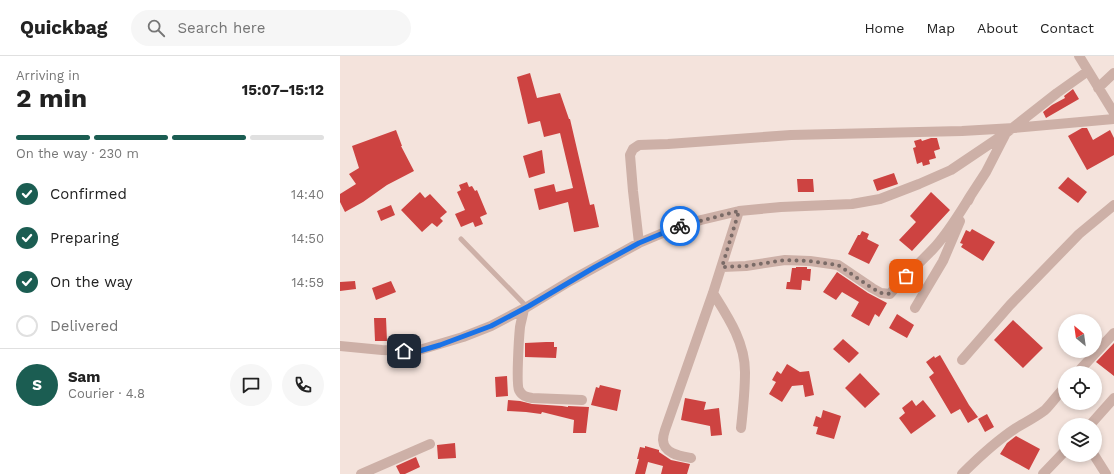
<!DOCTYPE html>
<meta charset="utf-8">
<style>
:root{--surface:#fff;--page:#f6f6f6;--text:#222;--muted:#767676;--line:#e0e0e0;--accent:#1b5d52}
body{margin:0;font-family:"Work Sans",sans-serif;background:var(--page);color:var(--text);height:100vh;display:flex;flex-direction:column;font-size:15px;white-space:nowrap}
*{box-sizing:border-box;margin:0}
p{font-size:13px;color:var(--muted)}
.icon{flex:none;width:22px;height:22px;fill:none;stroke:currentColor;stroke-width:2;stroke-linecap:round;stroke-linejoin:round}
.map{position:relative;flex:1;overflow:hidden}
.drawer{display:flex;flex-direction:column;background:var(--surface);width:340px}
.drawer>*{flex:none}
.needle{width:26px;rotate:331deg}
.tools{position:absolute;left:718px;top:258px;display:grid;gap:8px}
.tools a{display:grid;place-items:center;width:44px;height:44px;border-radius:50%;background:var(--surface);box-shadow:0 2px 6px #0003;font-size:20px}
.pin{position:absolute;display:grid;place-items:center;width:34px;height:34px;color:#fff;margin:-17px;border-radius:8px;box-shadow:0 2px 6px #0006}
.courier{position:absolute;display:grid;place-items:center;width:40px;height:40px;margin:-20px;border:3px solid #1a73e8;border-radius:50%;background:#fff;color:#222;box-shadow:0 1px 5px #0007}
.head em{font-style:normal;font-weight:700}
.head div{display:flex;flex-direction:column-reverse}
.head{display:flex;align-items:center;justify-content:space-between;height:68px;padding:0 16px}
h1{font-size:26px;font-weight:700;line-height:30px}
.bar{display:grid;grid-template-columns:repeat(4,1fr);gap:6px 4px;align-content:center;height:48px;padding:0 16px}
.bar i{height:5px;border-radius:3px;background:var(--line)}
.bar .active{background:var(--accent)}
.bar p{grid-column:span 4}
.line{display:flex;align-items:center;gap:10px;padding:0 16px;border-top:1px solid var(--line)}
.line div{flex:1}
.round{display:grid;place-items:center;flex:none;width:42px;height:42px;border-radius:21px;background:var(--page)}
ol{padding:0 16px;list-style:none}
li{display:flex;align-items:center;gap:12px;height:44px}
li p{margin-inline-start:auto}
li .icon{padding:4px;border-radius:50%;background:var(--accent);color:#fff;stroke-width:4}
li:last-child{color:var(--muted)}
li i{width:22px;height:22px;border:2px solid var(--line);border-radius:50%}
header{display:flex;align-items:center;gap:24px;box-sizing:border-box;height:56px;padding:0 20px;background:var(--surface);border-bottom:1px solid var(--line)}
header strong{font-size:19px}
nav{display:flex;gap:22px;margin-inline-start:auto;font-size:14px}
.search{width:280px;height:36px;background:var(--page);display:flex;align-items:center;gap:10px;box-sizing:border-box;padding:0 14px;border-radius:22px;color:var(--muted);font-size:15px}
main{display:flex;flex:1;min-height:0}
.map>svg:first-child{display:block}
</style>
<header>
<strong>Quickbag</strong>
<div class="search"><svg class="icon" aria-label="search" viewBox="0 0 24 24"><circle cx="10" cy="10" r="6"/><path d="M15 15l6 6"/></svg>Search here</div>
<nav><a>Home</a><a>Map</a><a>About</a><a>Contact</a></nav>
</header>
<main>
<section class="drawer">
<div class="head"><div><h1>2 min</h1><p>Arriving in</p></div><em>15:07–15:12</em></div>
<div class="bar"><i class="active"></i><i class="active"></i><i class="active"></i><i></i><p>On the way · 230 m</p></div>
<ol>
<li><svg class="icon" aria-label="check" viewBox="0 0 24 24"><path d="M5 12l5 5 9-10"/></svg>Confirmed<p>14:40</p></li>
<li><svg class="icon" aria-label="check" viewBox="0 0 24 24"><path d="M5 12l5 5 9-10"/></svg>Preparing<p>14:50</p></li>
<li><svg class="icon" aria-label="check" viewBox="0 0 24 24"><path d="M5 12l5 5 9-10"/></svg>On the way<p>14:59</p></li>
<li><i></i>Delivered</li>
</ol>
<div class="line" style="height:72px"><b class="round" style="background:var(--accent);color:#fff">S</b><div><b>Sam</b><p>Courier · 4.8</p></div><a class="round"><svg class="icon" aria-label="chat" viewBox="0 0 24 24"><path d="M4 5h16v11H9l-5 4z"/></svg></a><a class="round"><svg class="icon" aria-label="phone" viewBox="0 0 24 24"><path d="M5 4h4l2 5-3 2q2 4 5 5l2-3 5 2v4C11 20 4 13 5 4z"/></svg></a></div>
</section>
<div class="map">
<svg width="774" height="418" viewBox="0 0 774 418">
<rect width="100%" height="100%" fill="#f4e3dc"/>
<!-- building -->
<path fill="#cd4341" d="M190,17L197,42L220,37L229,63H230L250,149L254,148L259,171L234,176L228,146L199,154L194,133L214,128L216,136L233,132L220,77L204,81L200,65L188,68L177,21Z
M733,33L739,43L706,62L703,56L712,49L725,42L724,40Z
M742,72H747L753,84L770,74L774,82V99L747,114L728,80Z
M56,74L62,90H61L74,115L47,129L23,146L5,156L0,146V138L16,128L9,118L19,112L12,90Z
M591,82H597L600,93L594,95L596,102L589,104L590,108L583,110L582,106L577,108L573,92L576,91L574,85L581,83L582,85Z
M202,94L205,117L189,122L183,100Z
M554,117L558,128L537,135L533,124Z
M728,121L747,136L738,147L718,132Z
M457,123H473L474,136H458Z
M127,126L129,131L132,130L135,135L137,134L147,158L140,161L143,168L135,171L133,166L121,171L115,158L125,154L117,136L121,134L119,129Z
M80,136L85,142L90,138L107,156L100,162L103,165L97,171L92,167L82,176L61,154Z
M591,136L610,154L572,195L559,184L576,166L570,160Z
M51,149L55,159L41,165L37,155Z
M632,173L655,186L643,205L621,191L623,188L620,187L626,174L630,176Z
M522,175L529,178L527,183L539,189L529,208L508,198L518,179H520Z
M456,211H467V213H471L470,225L462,224L461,234L446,233L447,226H450L452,212H456Z
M497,216L528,237L547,247L539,261L535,258L529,270L511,260L519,246L502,236L496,244L483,236Z
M15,225L16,233L0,235V226Z
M51,225L56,236L36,244L32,232Z
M557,258L574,269L567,282L549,272Z
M34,262H46L47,285H35Z
M673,264L703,292L683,312L654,284Z
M503,283L519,297L509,307L493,293Z
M206,286H214V291H217L216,302L185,301V287Z
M774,287V320L756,306Z
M600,299L629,349L638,361L628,367L620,353L611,358L589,321L594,317L586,306L594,300L595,302Z
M447,308L460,316L469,315L474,339L465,341L463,329L452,330L442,346L429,338L436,326L432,324L437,315L441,318Z
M520,317L540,338L525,352L505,332Z
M167,320L168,340L156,341L155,321Z
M260,329L281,334L277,355L251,349L256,331L259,332Z
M345,342L366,346L364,354L379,352L382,379L371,380L370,370L341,364Z
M168,344L180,345L192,348L222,350L228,351V350L249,351L246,377H233L234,364L202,356L201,358L186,356L167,355Z
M572,344L576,350L583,344L596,360L571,378L559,362L565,357L562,352Z
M483,354L501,360L494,383L476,378L478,371L473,370L476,360L481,362Z
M647,358L654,371L645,376L638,363Z
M676,380L700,393L689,414L660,398L667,387Z
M115,387L116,402L98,403L97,389Z
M305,390L319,394V396L331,404L350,408L347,418H321L323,410L308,406L305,418H295L299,403H297L300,391L305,392Z
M76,401L80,411L65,418H60L56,410Z"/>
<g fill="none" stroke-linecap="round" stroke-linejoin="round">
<!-- lane -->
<path stroke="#cdb0a7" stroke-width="5" d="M121,183L187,251"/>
<!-- street -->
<path stroke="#cdb0a7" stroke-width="10" d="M739,0L774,57
M758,32L774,17
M628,145L631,139L646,116L665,79
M299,187L293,135L290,99L293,93L299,89L328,88L451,79L622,75L674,72L774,63
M382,211L406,210L445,204L470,205L498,209L532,232L541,237L550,238C563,221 579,208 593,193C608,177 619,158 631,139
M373,237C388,261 405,286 405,316C405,335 403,354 401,372
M575,252L603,205L620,165
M184,253C183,259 181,265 180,271C179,281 176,328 179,334C182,340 186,341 192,342L242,344
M0,290L42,294L76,295L123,281L151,270L187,251L230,225L299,187L337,171L361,164L399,155L441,151L512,148L540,143L579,128L611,114L666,77L717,37L748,15
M622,304L670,249L739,178L774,149
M737,317L774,277
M750,369L774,342
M754,399L766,418
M351,402C340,400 324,398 323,384C323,381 324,377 325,374L373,237L399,155
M21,418L90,388
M622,418C639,401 656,385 676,372C686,366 696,361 705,354C712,347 718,338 725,331
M703,418L725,395"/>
</g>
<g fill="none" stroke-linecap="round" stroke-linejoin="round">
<!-- done -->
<path stroke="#7a6b67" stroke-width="4" stroke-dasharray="0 7.2" d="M340,170L399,155L382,211L406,210L445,204L470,205L498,209L532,232L541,237L550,238L566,220"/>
<!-- route -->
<path stroke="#1a73e8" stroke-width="5" d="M64,295L76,296L100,289L151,270L189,250L255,211L299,187L340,170"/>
</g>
</svg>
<div class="tools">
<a><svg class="needle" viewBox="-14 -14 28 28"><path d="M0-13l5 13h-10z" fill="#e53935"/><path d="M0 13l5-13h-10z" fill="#767676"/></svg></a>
<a><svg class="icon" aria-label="locate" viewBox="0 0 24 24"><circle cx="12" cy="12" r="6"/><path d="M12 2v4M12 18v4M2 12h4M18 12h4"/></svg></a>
<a><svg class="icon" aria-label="layers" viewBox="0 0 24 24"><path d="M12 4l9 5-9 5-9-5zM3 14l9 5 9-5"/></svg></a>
</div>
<div class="pin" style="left:566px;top:220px;background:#ea580c"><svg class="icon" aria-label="bag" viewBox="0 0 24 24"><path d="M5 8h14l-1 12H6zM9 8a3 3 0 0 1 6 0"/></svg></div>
<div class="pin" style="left:64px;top:295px;background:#1f2937"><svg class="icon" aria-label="home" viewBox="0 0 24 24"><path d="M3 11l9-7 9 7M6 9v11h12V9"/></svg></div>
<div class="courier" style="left:340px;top:170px"><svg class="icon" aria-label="bike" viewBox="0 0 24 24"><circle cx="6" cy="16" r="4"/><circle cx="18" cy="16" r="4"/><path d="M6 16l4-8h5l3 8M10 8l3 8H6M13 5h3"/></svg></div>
</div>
</main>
